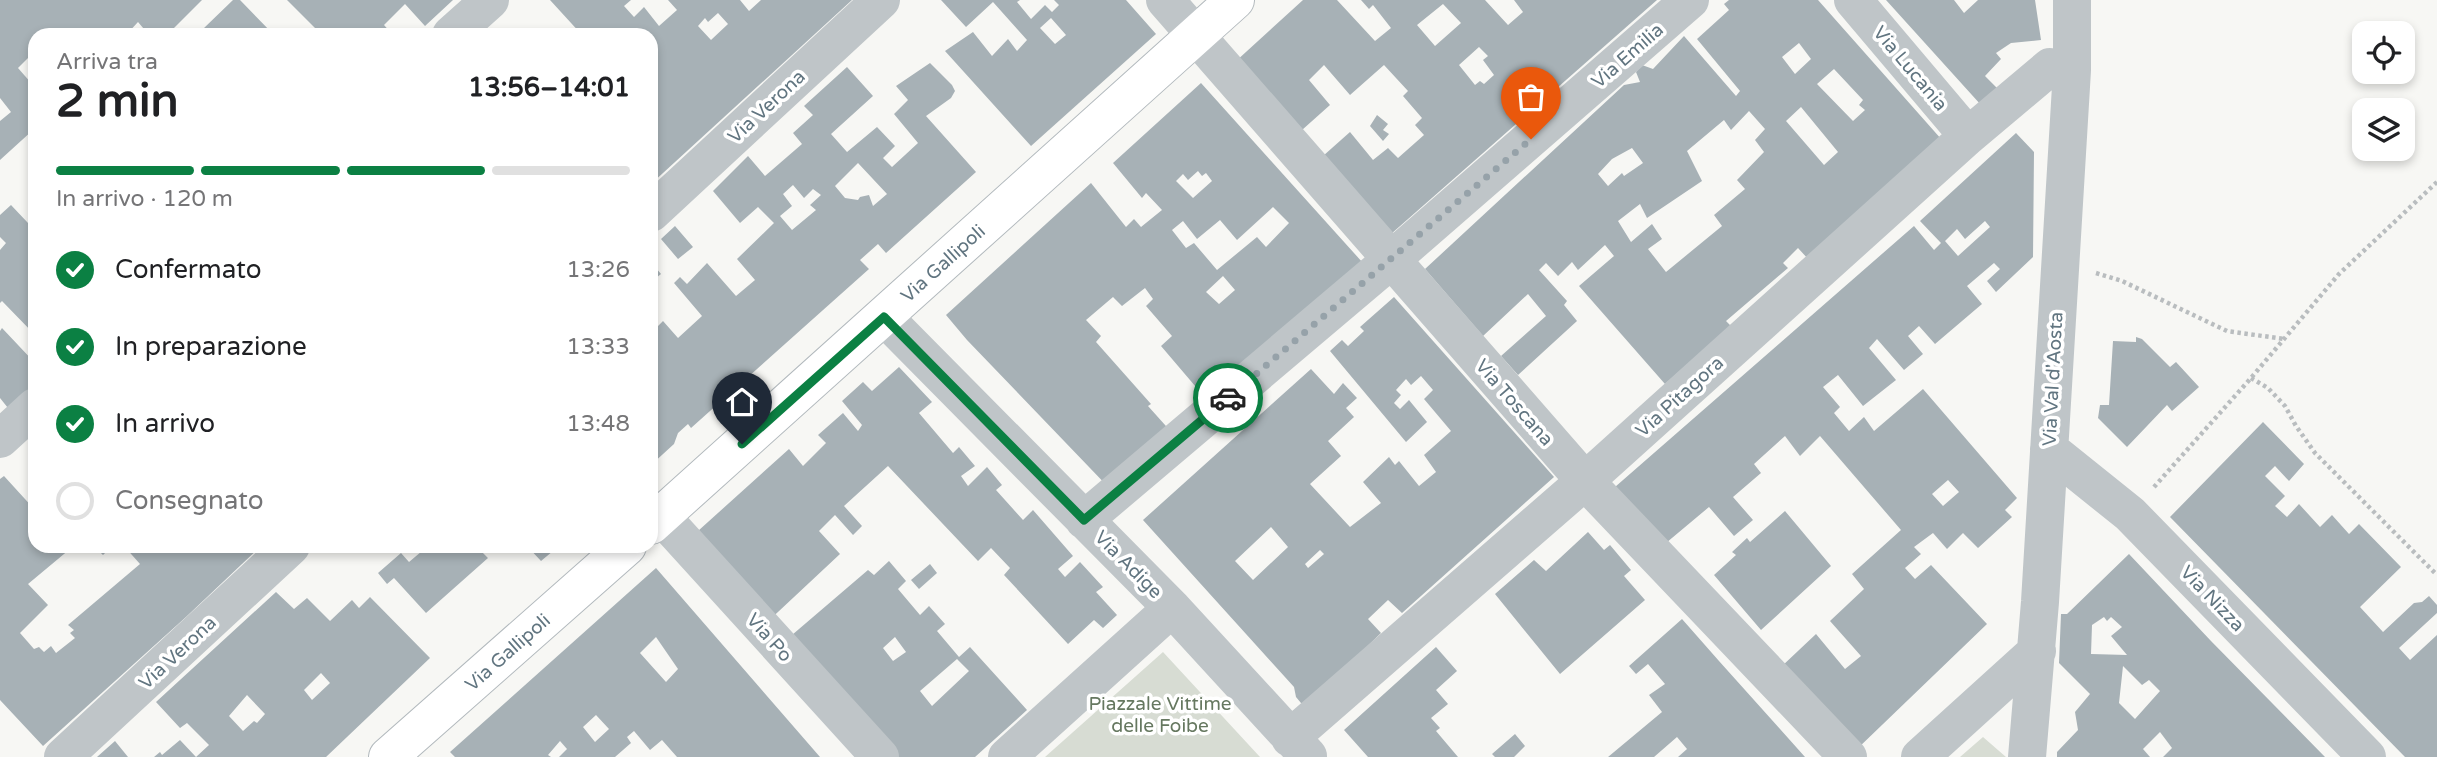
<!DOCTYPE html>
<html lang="it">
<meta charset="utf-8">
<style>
:root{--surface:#fff;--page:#f6f6f6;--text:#202124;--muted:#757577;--line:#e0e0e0;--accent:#0b8043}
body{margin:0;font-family:"Varela Round",sans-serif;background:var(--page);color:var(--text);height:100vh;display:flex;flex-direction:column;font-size:26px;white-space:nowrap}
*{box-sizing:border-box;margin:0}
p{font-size:23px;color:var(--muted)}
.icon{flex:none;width:38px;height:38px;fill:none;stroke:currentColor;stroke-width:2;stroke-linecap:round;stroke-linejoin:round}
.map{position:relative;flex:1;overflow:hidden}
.side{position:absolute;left:28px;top:28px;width:630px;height:525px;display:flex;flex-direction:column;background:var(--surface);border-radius:21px;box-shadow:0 4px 10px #0003}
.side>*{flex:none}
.fabs{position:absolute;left:2352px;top:21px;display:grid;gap:14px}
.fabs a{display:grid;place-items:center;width:63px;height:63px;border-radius:14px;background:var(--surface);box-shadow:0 4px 10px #0003;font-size:35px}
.pin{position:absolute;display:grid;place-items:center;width:60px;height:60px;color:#fff;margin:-72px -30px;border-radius:50% 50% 50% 0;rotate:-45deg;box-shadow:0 0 7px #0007}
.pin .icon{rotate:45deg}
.courier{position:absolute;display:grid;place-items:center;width:70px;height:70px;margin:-35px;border:5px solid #0b8043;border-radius:50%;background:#fff;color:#222;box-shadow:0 2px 9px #0007}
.summary em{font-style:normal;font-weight:800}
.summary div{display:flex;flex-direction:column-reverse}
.summary{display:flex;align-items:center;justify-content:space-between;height:119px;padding:0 28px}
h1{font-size:46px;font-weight:800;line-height:52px}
.bar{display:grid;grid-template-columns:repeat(4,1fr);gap:10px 7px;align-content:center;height:84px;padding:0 28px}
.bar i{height:9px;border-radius:5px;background:var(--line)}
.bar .active{background:var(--accent)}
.bar p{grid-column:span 4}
ol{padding:0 28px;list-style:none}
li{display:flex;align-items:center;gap:21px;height:77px}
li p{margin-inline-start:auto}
li .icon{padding:7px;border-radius:50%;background:var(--accent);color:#fff;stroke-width:4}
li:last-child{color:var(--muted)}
li i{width:38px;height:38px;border:4px solid var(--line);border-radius:50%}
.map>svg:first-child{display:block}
</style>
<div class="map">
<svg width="2437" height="757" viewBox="0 0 2437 757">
<rect width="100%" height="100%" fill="#f7f7f4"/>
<!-- green -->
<path fill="#d7dcd3" d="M1163,652L1260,757H1045Z
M1983,737L2006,757H1960Z"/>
<!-- building -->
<path fill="#a7b1b6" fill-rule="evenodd" d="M0,0H202L172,30L177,35H149L138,22L126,35H35V51L18,68L32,84L35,81V132L33,130L0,160V121L11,112L0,98Z
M233,0H240L274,35H210L204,28Z
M287,0H453L425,26L405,4L384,25L393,35H322Z
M550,0H631L624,6L634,17L644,7L659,26L677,10L668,0H740L749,11L761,0H852L651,184V35H582ZM718,13L728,24L711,40L698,26L705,18L708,22Z
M941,0H1020L1017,2L1031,19L1045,5L1052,12L1059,5L1054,0H1126L1156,34L1031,146L945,51L973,32L992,56L1008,39L1017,51L1027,40L993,2L966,27ZM1051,18L1066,35L1055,44L1040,28Z
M1303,0H1337L1375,41L1391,28L1373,5L1369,9L1361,0H1485L1508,25L1523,12L1514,0H1657L1391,234L1323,156L1350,132L1373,160L1388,148L1398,158L1424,135L1415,125L1422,118L1403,96L1408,91L1384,65L1350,95L1324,65L1309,80L1330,105L1302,130L1235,62ZM1443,4L1461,23L1435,46L1417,25ZM1479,47L1488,56L1483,60L1494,75L1484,84L1480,81L1475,85L1459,65Z
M1729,0H1818L1942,140L1809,260L1798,248L1783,263L1788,268L1726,321L1731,326L1665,384L1579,286L1614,256L1605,245L1578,270L1572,262L1558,276L1546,263L1539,270L1567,301L1564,305L1577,321L1518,375L1501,356L1546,316L1528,294L1483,336L1425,269L1624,85L1640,82L1636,72L1642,65L1653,69L1684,36L1736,96L1740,91L1697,39L1729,10L1724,4ZM1799,43L1811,59L1795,74L1782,57ZM1834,69L1863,100L1859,105L1865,110L1853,121L1817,84ZM1801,107L1838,152L1824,165L1786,121ZM1749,111L1765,129L1755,140L1764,152L1737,180L1745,189L1714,215L1722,226L1666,272L1648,249L1662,239L1652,224L1631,242L1618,221L1640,204L1647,218L1702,181L1687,151L1724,120L1731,130ZM1632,148L1643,163L1624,176L1622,173L1608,186L1598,174L1612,159Z
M1886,0H1954L1964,13L1978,0H2035L2041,40L2011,43L1996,53L2001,59L1985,76L1998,89L1981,105Z
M930,63L952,85L955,91L951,98L926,116L976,172L886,253L878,244L860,260L869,269L691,428L688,424L678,433L674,444L651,465V333L663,321L678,338L702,316L674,283L680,277L687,284L707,263L736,296L755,280L737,259L774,223L758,207L740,223L713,191L748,156L765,176L802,144L793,133L813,115L804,106L847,67L873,96L831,134L847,152L877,127L895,146L883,158L892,167L918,143L894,114L908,100L896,86ZM858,163L887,194L873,206L869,195L860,197L858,200L845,198L835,186ZM793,185L804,198L813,189L821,195L810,205L816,210L792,230L780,216L792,206L783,194Z
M1201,83L1363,263L1207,400L1161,346L1172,336L1146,306L1153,299L1145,288L1122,306L1113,297L1086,320L1101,336L1096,342L1151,404L1148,406L1174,435L1113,492L967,340L946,315L1091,183L1126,227L1134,219L1141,227L1162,210L1146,193L1142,198L1113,163ZM1198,171L1202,176L1206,173L1212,181L1193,198L1176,181L1183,174L1188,180ZM1273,207L1289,223L1266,247L1257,237L1217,270L1194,243L1186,248L1172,230L1183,221L1197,239L1220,220L1237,240ZM1223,276L1235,290L1219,304L1206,292Z
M1377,115L1388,124L1383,130L1389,134L1383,141L1370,126Z
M2016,133L2034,152L2033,257L1996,292L1987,281L2000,269L1994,263L1967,286L1982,304L1935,344L1919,326L1908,336L1923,354L1904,370L1877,339L1869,348L1896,380L1863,406L1838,375L1823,387L1840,407L1834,413L1849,431L1864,417L1874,431L1923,389L2017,498L2005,510L2012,517L1978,548L1963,533L1947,549L1933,533L1914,547L1921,554L1905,568L1915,579L1931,565L1987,624L1856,750L1781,667L1816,634L1845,669L1861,656L1830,621L1864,589L1852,574L1901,530L1820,436L1800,456L1785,436L1754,464L1761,473L1733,497L1753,520L1734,536L1709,507L1666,543L1615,487L1914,226L1934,250L1941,243L1920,221ZM1985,221L1990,227L1958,256L1945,241L1957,229L1965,239ZM1948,480L1959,492L1943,506L1932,494Z
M11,205L28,223L35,217V335L2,301L0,303V250L6,243L0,237V215Z
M675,226L693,247L678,259L661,239Z
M651,262L661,274L651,282Z
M1394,297L1554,477L1402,613L1388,600L1368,619L1381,633L1309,703H1301L1296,697L1294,687L1143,520L1311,369L1334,394L1343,383L1357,398L1346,408L1354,417L1328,441L1341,456L1310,484L1350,527L1381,503L1363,482L1389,457L1395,465L1399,461L1419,486L1436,472L1424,455L1451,431L1424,399L1433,390L1421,376L1411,385L1406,379L1396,390L1401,395L1394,403L1400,409L1409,400L1427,422L1406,442L1330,351L1342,340L1348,346L1364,331L1360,327ZM1271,527L1288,547L1253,580L1235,561ZM1320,550L1324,554L1308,568L1305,564Z
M2,328L35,363V384L8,408L0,398V331Z
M2136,337L2142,339L2170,367L2176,362L2199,387L2172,411L2167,405L2127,447L2098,418L2100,405H2109L2113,341L2136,342Z
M899,367L932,402L919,413L953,453L959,447L975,466L961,476L968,486L987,467L1002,485L996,490L1023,520L1033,510L1073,556L1058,569L1065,577L1080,562L1103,587L1096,592L1117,615L1103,628L1094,620L1068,644L1004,575L1010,568L991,548L978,561L888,466L844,506L862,526L853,535L835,515L819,531L840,554L763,626L688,540L789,449L803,466L826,443L818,435L843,413L858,431L862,425L842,401L863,382L872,391Z
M2263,422L2304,464L2289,481L2275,466L2265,476L2285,496L2275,506L2287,517L2299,504L2320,527L2332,515L2349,534L2359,524L2401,567L2360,607L2383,632L2414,603L2422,602L2429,596L2437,605V613L2399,648L2410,660L2437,635V757H2405L2170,517Z
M4,476L35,510V546H67L70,549L28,584L48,605L20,633L34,649L39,647L44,652L51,646L56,653L75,638L70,633L74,630L68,625L140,564L124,546H261L186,617L43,746L0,700V479Z
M1785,511L1831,566L1761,630L1714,575L1736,555L1732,552L1747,538L1750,542Z
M1588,532L1604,550L1610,545L1631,570L1624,576L1645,600L1560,674L1495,594L1534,560L1546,571Z
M94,546H112L103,555Z
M428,546H476L488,558L426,613L394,578L387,584L378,573L401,553L409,562Z
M527,546H559L541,561Z
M2129,554L2211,641L2325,757H2163L2172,748L2160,732L2143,749L2150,757H2057V752L2078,730L2075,712L2090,694L2059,663L2061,614H2067ZM2104,617L2107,621L2111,617L2122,627L2111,636L2127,655L2091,654L2092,625ZM2123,666L2142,685L2149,680L2160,691L2135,719L2119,703Z
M889,561L906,581L898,589L920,615L929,606L945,624L937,631L959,657L970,647L1027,710L975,757H888L792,635L868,570L874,575ZM895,637L906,652L893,661L883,648ZM957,659L969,671L932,706L920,691Z
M930,564L937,573L919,589L911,580Z
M656,568L820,757H677L662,740L650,750L634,731L627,737L631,743L615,757H559L567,749L560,741L548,755L551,757H455L450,752ZM656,637L678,669L666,682L640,653ZM596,715L609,729L595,742L583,727Z
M276,592L294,609L307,598L330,621L352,600L359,608L370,597L430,658L326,757H196L209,745L187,723L180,728L156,702ZM321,673L330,683L312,700L304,690ZM247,695L265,714L257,723L254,721L243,731L229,716Z
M1682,619L1719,661L1805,757H1678L1687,749L1677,737L1654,757H1608L1662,712L1649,695L1665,684L1648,664L1636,674L1629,666Z
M1436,647L1457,671L1436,690L1448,704L1431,718L1440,728L1436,731L1458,757H1368L1344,730Z
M1515,734L1525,746L1514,757H1495L1492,754Z
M180,740L196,757H154L160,752L162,755Z
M115,741L128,757H97Z"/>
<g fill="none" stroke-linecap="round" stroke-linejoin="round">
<!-- secondary casing -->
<g stroke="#b2b9bd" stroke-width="40">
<g id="secondary">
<path id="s1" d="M651,525L1235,0"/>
<path id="s2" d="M388,757L627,546"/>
</g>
</g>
<!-- path -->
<path stroke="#b9bdbf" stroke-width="4.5" stroke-dasharray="3.5 3.5" stroke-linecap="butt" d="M2096,273L2122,281L2227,331L2284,339
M2251,378L2268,388L2285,406L2296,426L2315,453L2437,575
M2154,487L2251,378L2339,274L2437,182"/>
<!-- street -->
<path stroke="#bfc5c8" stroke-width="38" d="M1165,0L1585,481L1848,757
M1853,0L1968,136
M451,35L490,0
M651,213L881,0
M884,317L1172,608L1308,756
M0,439L35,407
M2049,449L2130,514L2367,757
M661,516L880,757
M1084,520L1391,260L1690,0
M1290,738L1585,481L1968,136L2050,67L2072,70
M63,757L291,546
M1007,757L1172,608
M1920,757L2037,651
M2027,757L2040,602L2072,70V0"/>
<!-- secondary -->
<use href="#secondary" stroke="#fff" stroke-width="38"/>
</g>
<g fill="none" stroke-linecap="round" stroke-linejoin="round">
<!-- done -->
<path stroke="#96a2a9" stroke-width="7" stroke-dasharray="0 12.6" d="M1228,398L1531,139"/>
<!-- route -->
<path stroke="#0b8043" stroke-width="9" d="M742,444L884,317L1084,520L1228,398"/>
</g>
<g text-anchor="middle" stroke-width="7" stroke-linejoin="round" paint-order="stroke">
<!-- street labels -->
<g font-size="19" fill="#617580" stroke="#fff">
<text transform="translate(1627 55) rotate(-41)" y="7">Via Emilia</text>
<text transform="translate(1911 68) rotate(50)" y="7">Via Lucania</text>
<text transform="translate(766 106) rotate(-43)" y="7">Via Verona</text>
<text dy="7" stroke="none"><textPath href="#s1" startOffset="392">Via Gallipoli</textPath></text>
<text transform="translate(2052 379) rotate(-87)" y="7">Via Val d'Aosta</text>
<text transform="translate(1679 396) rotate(-42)" y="7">Via Pitagora</text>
<text transform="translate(1515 402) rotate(49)" y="7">Via Toscana</text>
<text transform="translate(1129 564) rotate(45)" y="7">Via Adige</text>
<text transform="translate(2213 598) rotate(46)" y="7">Via Nizza</text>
<text transform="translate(770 637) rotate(48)" y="7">Via Po</text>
<text transform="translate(177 652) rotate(-43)" y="7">Via Verona</text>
<text dy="7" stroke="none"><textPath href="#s2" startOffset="159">Via Gallipoli</textPath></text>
</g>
<!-- park labels -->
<g font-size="19" fill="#667860" stroke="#fff">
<text x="1160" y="710">Piazzale Vittime<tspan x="1160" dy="22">delle Foibe</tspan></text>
</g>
</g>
</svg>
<div class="fabs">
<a><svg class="icon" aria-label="locate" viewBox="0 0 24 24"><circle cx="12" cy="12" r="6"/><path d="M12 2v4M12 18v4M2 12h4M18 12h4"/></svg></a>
<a><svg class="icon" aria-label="layers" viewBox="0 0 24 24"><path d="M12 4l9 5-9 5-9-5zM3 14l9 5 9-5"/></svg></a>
</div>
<div class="pin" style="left:1531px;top:139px;background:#ea580c"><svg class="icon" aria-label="bag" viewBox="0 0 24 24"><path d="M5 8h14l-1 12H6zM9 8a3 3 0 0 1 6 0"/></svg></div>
<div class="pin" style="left:742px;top:444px;background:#1f2937"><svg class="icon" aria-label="home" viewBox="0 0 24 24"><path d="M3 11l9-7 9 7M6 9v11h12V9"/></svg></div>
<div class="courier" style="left:1228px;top:398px"><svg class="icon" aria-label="car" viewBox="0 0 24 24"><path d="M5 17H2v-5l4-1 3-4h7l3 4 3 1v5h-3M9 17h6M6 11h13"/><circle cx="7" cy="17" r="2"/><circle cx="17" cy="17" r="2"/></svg></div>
<section class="side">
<div class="summary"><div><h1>2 min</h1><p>Arriva tra</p></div><em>13:56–14:01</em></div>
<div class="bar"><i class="active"></i><i class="active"></i><i class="active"></i><i></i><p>In arrivo · 120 m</p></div>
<ol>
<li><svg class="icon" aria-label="check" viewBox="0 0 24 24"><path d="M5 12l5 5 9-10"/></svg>Confermato<p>13:26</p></li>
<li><svg class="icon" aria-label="check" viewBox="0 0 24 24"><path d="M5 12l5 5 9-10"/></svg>In preparazione<p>13:33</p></li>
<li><svg class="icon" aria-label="check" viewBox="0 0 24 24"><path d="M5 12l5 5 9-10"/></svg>In arrivo<p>13:48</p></li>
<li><i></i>Consegnato</li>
</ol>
</section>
</div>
